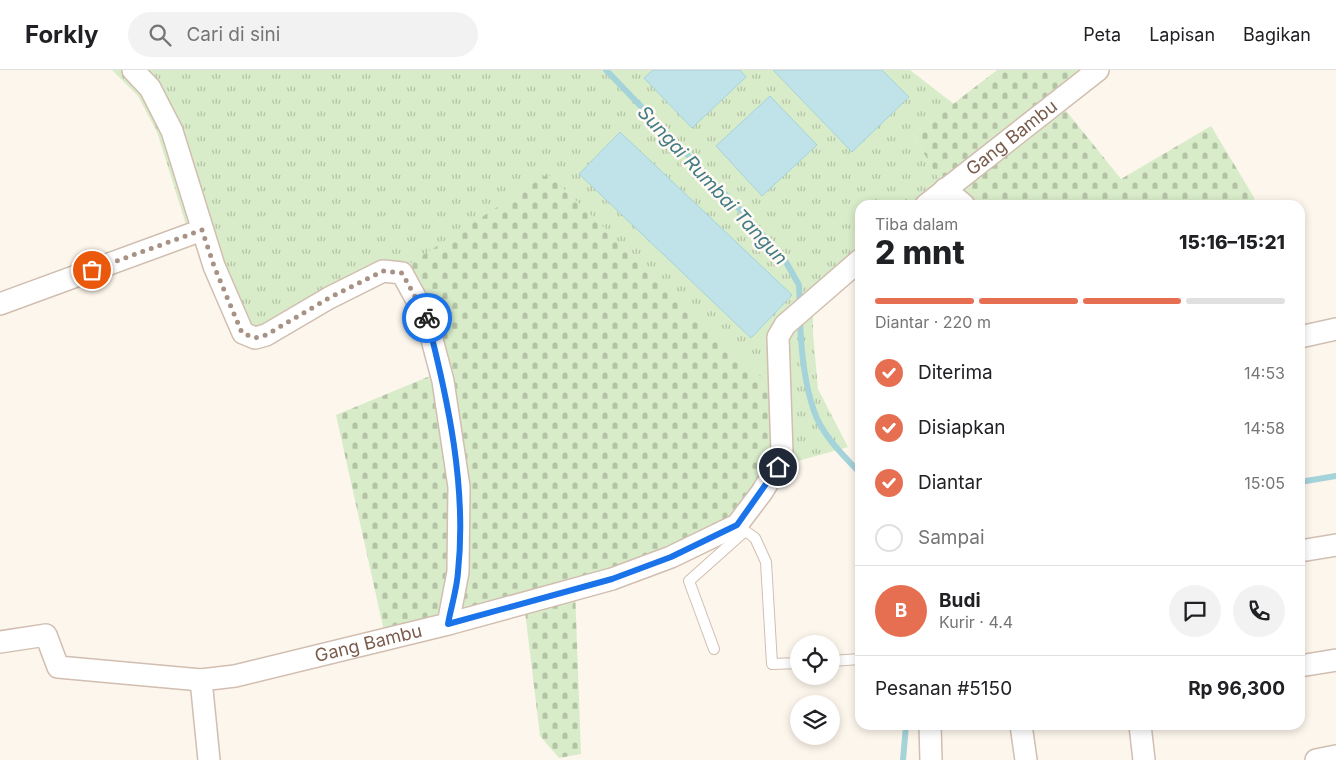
<!DOCTYPE html>
<html lang="id">
<meta charset="utf-8">
<style>
:root{--surface:#fff;--page:#f2f2f2;--text:#202124;--muted:#757577;--line:#e0e0e0;--accent:#e76f51}
body{margin:0;font-family:Inter,sans-serif;background:var(--page);color:var(--text);height:100vh;display:flex;flex-direction:column;font-size:19px;white-space:nowrap}
*{box-sizing:border-box;margin:0}
p{font-size:16px;color:var(--muted)}
.icon{flex:none;width:28px;height:28px;fill:none;stroke:currentColor;stroke-width:2;stroke-linecap:round;stroke-linejoin:round}
.map{position:relative;flex:1;overflow:hidden}
.side{position:absolute;left:855px;top:130px;width:450px;height:530px;display:flex;flex-direction:column;background:var(--surface);border-radius:15px;box-shadow:0 2px 8px #0003}
.side>*{flex:none}
.buttons{position:absolute;left:790px;top:565px;display:grid;gap:10px}
.buttons a{display:grid;place-items:center;width:50px;height:50px;border-radius:50%;background:var(--surface);box-shadow:0 2px 8px #0003;font-size:25px}
.pin{position:absolute;display:grid;place-items:center;width:42px;height:42px;color:#fff;margin:-21px;border:2px solid #fff;border-radius:50%;box-shadow:0 1px 5px #0007}
.courier{position:absolute;display:grid;place-items:center;width:50px;height:50px;margin:-25px;border:4px solid #1a73e8;border-radius:50%;background:#fff;color:#222;box-shadow:0 1px 6px #0007}
.headline em{font-style:normal;font-weight:800}
.headline div{display:flex;flex-direction:column-reverse}
.headline{display:flex;align-items:center;justify-content:space-between;height:85px;padding:0 20px}
h1{font-size:32px;font-weight:800;line-height:38px}
.bar{display:grid;grid-template-columns:repeat(4,1fr);gap:8px 5px;align-content:center;height:60px;padding:0 20px}
.bar i{height:6px;border-radius:4px;background:var(--line)}
.bar .current{background:var(--accent)}
.bar p{grid-column:span 4}
.line{display:flex;align-items:center;gap:12px;padding:0 20px;border-top:1px solid var(--line)}
.line div{flex:1}
.round{display:grid;place-items:center;flex:none;width:52px;height:52px;border-radius:26px;background:var(--page)}
ol{padding:0 20px;list-style:none}
li{display:flex;align-items:center;gap:15px;height:55px}
li p{margin-inline-start:auto}
li .icon{padding:5px;border-radius:50%;background:var(--accent);color:#fff;stroke-width:4}
li:last-child{color:var(--muted)}
li i{width:28px;height:28px;border:2px solid var(--line);border-radius:50%}
header{display:flex;align-items:center;gap:30px;box-sizing:border-box;height:70px;padding:0 25px;background:var(--surface);border-bottom:1px solid var(--line)}
header strong{font-size:24px}
nav{display:flex;gap:28px;margin-inline-start:auto;font-size:18px}
.search{width:350px;height:45px;background:var(--page);display:flex;align-items:center;gap:12px;box-sizing:border-box;padding:0 18px;border-radius:28px;color:var(--muted);font-size:19px}
.map>svg:first-child{display:block}
</style>
<header>
<strong>Forkly</strong>
<div class="search"><svg class="icon" aria-label="search" viewBox="0 0 24 24"><circle cx="10" cy="10" r="6"/><path d="M15 15l6 6"/></svg>Cari di sini</div>
<nav><a>Peta</a><a>Lapisan</a><a>Bagikan</a></nav>
</header>
<div class="map">
<svg width="1336" height="690" viewBox="0 0 1336 690">
<defs>
<pattern id="grass-tufts" width="24" height="20" patternUnits="userSpaceOnUse" patternTransform="scale(1.25)"><rect width="24" height="20" fill="#d8ecc9"/><path d="M3 7l-1-3M5 7V3M7 7l1-3M15 17l-1-3M17 17v-4M19 17l1-3" fill="none" stroke="#b4c2a5"/></pattern>
<pattern id="cemetery-stones" width="16" height="16" patternUnits="userSpaceOnUse" patternTransform="scale(1.25)"><rect width="16" height="16" fill="#d8ecc9"/><path d="M2 7V4a2 2 0 0 1 4 0v3zM10 15v-3a2 2 0 0 1 4 0v3z" fill="#b4c2a5"/></pattern>
</defs>
<rect width="100%" height="100%" fill="#fdf6ec"/>
<!-- grass -->
<path fill="url(#grass-tufts)" d="M112,0H910L954,34L913,65L945,119L926,135H860V190L813,229V263L818,319L848,377L777,397L394,204L239,265L188,161L157,62L138,26Z"/>
<!-- cemetery -->
<path fill="url(#cemetery-stones)" d="M997,0H1098L1059,32L1121,109L1211,56L1255,129L1240,135H966L945,119L913,65Z
M548,104L780,325L782,371L737,455L575,519L581,684L559,688L540,666L524,533L386,570L336,345L430,306L417,247L394,204Z"/>
<!-- water -->
<path fill="#bfe3e8" stroke="#a5d3da" d="M653,0H740L746,7L692,58L644,8Z
M773,0H882L909,27L852,82Z
M770,26L817,75L762,126L716,76Z
M620,62L792,225L751,268L579,104Z"/>
<g fill="none" stroke-linecap="round" stroke-linejoin="round">
<!-- stream -->
<path stroke="#a5d3da" stroke-width="6" d="M606,0L749,149L786,192L799,215L800,237
M800,249C801,280 804,312 814,341C822,365 843,385 860,403
M1300,412L1336,406
M903,690L906,655"/>
<!-- service casing -->
<g stroke="#d1beb0" stroke-width="12">
<path id="service" d="M737,455L755,468L766,492L772,594L799,593
M714,579L689,511L745,461
M831,591L860,589"/>
</g>
<!-- minor casing -->
<g stroke="#d1beb0" stroke-width="24">
<g id="minor">
<path d="M133,0L150,18L172,61L214,196L243,263L255,268L266,265L329,228L383,201L402,203L426,247L443,311L459,417L458,502L448,554"/>
<path d="M945,119L964,135"/>
<path id="s1" d="M926,135L1098,0"/>
<path d="M0,234L202,160"/>
<path d="M1300,267L1336,259"/>
<path d="M1300,481L1336,475"/>
<path d="M0,572L46,565L58,597L201,610"/>
<path d="M1300,596L1336,590"/>
<path d="M930,655L931,690"/>
<path d="M1021,655L1026,690"/>
<path d="M1140,655L1144,690"/>
<path id="s2" d="M209,690L201,610L235,606L448,554L612,509L671,487L737,455L762,422L777,397L782,383L778,267L785,255L860,190"/>
<path d="M1316,690L1336,686"/>
</g>
</g>
<!-- service -->
<use href="#service" stroke="#fff" stroke-width="10"/>
<!-- minor -->
<use href="#minor" stroke="#fff" stroke-width="21"/>
</g>
<g fill="none" stroke-linecap="round" stroke-linejoin="round">
<!-- done -->
<path stroke="#a89285" stroke-width="5" stroke-dasharray="0 9" d="M92,200L202,160L214,196L242,263L255,268L266,265L329,228L383,201L402,203L427,248"/>
<!-- route -->
<path stroke="#1a73e8" stroke-width="6" d="M427,248C448,330 467,417 458,502C457,519 451,537 448,554L612,509L671,487L737,455L778,397"/>
</g>
<g text-anchor="middle" stroke-width="5" stroke-linejoin="round" paint-order="stroke">
<!-- street labels -->
<g font-size="18" fill="#7a5c4d" stroke="#fffaf3">
<text dy="6" stroke="none"><textPath href="#s1" startOffset="109">Gang Bambu</textPath></text>
<text dy="6" stroke="none"><textPath href="#s2" startOffset="252">Gang Bambu</textPath></text>
</g>
<!-- water labels -->
<g font-size="19" font-style="italic" fill="#437c86" stroke="#fffaf3">
<text transform="translate(713 115) rotate(47)" y="7">Sungai Rumbai Tangun</text>
</g>
</g>
</svg>
<div class="buttons">
<a><svg class="icon" aria-label="locate" viewBox="0 0 24 24"><circle cx="12" cy="12" r="6"/><path d="M12 2v4M12 18v4M2 12h4M18 12h4"/></svg></a>
<a><svg class="icon" aria-label="layers" viewBox="0 0 24 24"><path d="M12 4l9 5-9 5-9-5zM3 14l9 5 9-5"/></svg></a>
</div>
<div class="pin" style="left:92px;top:200px;background:#ea580c"><svg class="icon" aria-label="bag" viewBox="0 0 24 24"><path d="M5 8h14l-1 12H6zM9 8a3 3 0 0 1 6 0"/></svg></div>
<div class="pin" style="left:778px;top:397px;background:#1f2937"><svg class="icon" aria-label="home" viewBox="0 0 24 24"><path d="M3 11l9-7 9 7M6 9v11h12V9"/></svg></div>
<div class="courier" style="left:427px;top:248px"><svg class="icon" aria-label="bike" viewBox="0 0 24 24"><circle cx="6" cy="16" r="4"/><circle cx="18" cy="16" r="4"/><path d="M6 16l4-8h5l3 8M10 8l3 8H6M13 5h3"/></svg></div>
<section class="side">
<div class="headline"><div><h1>2 mnt</h1><p>Tiba dalam</p></div><em>15:16–15:21</em></div>
<div class="bar"><i class="current"></i><i class="current"></i><i class="current"></i><i></i><p>Diantar · 220 m</p></div>
<ol>
<li><svg class="icon" aria-label="check" viewBox="0 0 24 24"><path d="M5 12l5 5 9-10"/></svg>Diterima<p>14:53</p></li>
<li><svg class="icon" aria-label="check" viewBox="0 0 24 24"><path d="M5 12l5 5 9-10"/></svg>Disiapkan<p>14:58</p></li>
<li><svg class="icon" aria-label="check" viewBox="0 0 24 24"><path d="M5 12l5 5 9-10"/></svg>Diantar<p>15:05</p></li>
<li><i></i>Sampai</li>
</ol>
<div class="line" style="height:90px"><b class="round" style="background:var(--accent);color:#fff">B</b><div><b>Budi</b><p>Kurir · 4.4</p></div><a class="round"><svg class="icon" aria-label="chat" viewBox="0 0 24 24"><path d="M4 5h16v11H9l-5 4z"/></svg></a><a class="round"><svg class="icon" aria-label="phone" viewBox="0 0 24 24"><path d="M5 4h4l2 5-3 2q2 4 5 5l2-3 5 2v4C11 20 4 13 5 4z"/></svg></a></div>
<div class="line" style="height:65px"><div>Pesanan #5150</div><b>Rp 96,300</b></div>
</section>
</div>
